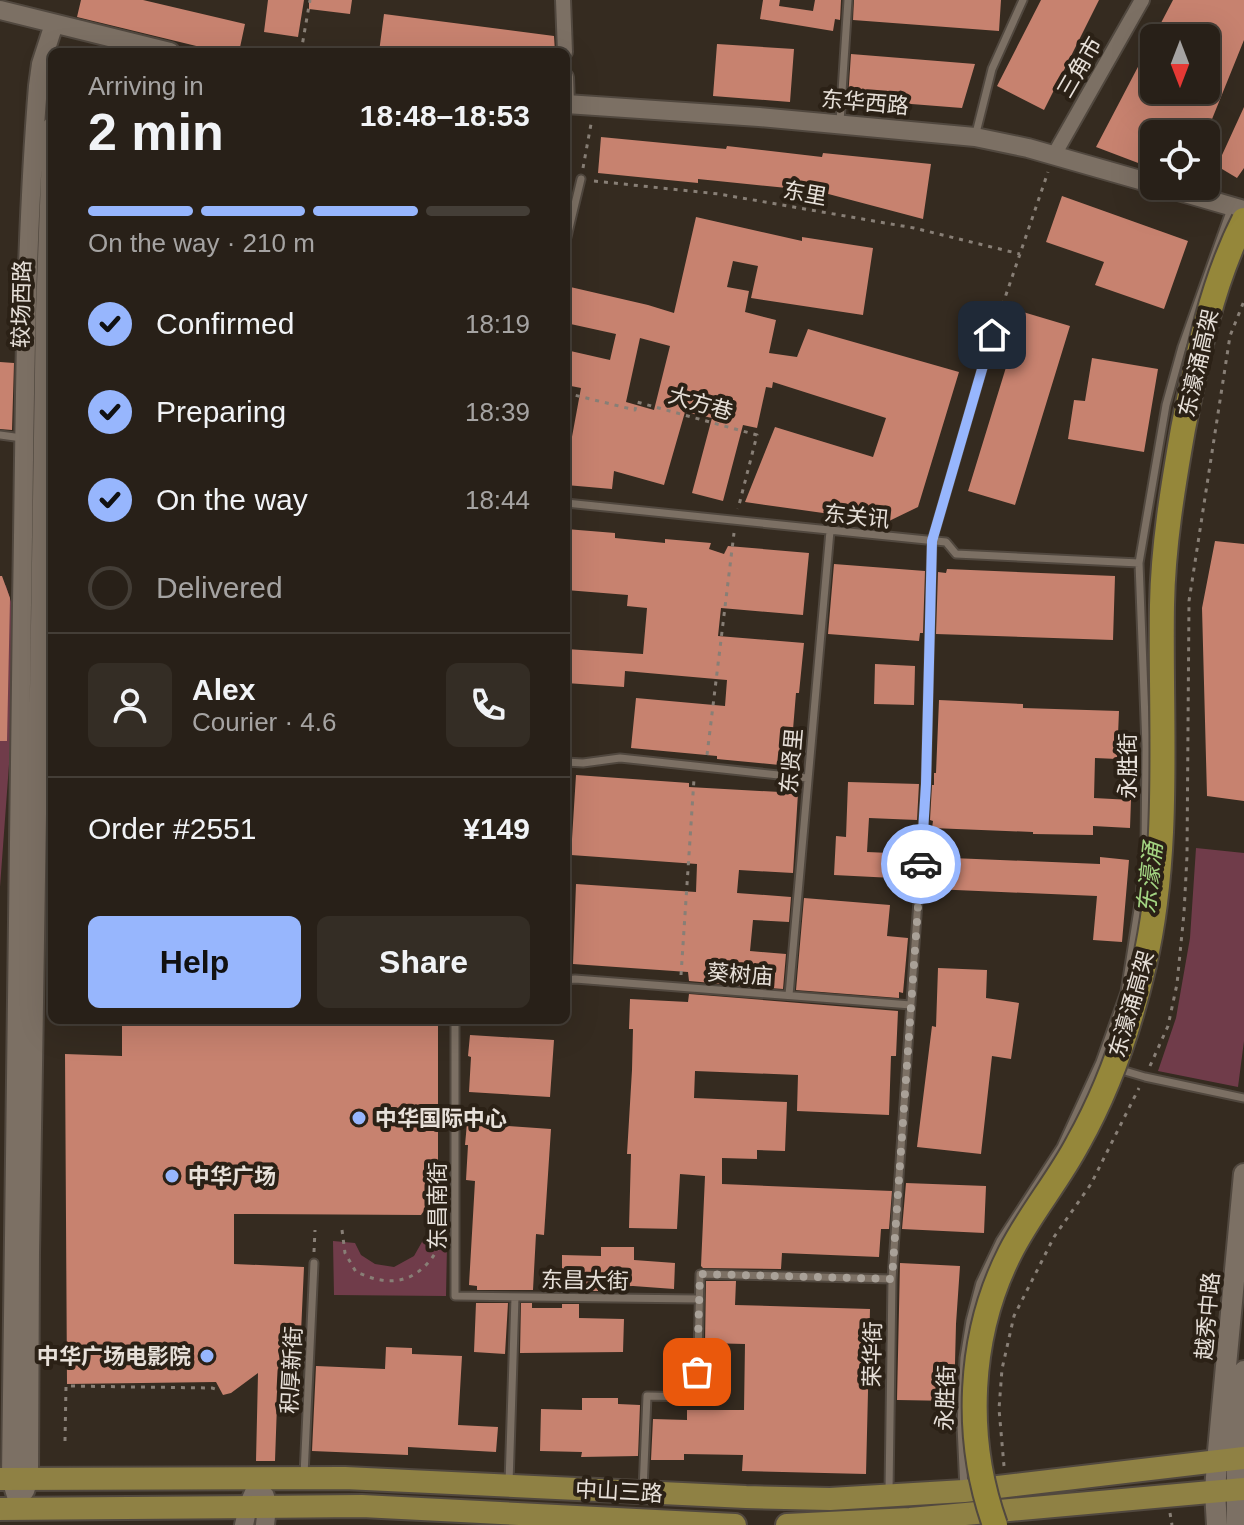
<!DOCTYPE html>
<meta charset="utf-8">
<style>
:root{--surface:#282018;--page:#342d25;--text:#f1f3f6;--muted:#a5a3a2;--line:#443e37;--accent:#97b6fd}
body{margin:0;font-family:Helvetica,"Noto Sans SC",sans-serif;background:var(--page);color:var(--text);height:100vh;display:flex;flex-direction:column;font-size:30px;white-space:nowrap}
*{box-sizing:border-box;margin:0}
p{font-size:26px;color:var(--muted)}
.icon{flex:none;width:44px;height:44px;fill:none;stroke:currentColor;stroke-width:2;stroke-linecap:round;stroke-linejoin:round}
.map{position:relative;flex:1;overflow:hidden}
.side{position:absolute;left:48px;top:48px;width:522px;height:976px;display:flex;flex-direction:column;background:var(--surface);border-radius:12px;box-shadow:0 8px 32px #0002,0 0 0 2px var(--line)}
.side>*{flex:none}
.needle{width:52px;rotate:180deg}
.controls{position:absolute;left:1140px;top:24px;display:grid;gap:16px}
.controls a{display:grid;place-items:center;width:80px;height:80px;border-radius:12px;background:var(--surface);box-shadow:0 8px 32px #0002,0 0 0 2px var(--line);font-size:40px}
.pin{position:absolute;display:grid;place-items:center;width:68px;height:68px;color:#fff;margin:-34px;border-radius:16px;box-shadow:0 4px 12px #0006}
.courier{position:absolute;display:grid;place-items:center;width:80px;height:80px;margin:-40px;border:6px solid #97b6fd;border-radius:50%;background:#fff;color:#222;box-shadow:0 2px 10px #0007}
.head em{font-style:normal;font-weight:700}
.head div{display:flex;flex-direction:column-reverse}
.head{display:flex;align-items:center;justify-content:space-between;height:136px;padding:0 40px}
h1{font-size:52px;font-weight:700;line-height:60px}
.bar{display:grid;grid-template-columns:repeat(4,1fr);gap:12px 8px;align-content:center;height:96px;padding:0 40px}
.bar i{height:10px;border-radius:6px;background:var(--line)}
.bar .active{background:var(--accent)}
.bar p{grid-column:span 4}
.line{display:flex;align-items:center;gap:20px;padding:0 40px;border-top:2px solid var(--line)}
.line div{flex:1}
.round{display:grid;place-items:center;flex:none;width:84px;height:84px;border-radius:12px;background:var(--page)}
ol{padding:0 40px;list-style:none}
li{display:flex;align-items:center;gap:24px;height:88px}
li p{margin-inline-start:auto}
li .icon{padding:8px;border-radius:50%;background:var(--accent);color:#111;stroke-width:4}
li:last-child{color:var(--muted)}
li i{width:44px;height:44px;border:4px solid var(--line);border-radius:50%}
.action{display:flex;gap:16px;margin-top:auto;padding:16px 40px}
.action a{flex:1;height:92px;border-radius:12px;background:var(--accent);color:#111;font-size:32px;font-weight:700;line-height:92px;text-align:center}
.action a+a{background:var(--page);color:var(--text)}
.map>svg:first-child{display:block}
</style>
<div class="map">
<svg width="1244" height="1525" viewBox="0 0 1244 1525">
<rect width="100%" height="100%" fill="#352b20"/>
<!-- green -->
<path fill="#703c4a" d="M0,579L6,586L14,611L12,724L0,887Z
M1196,848L1244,853V1041L1238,1087L1158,1071L1176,1018L1190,938Z
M448,1196L446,1296L334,1295L333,1241L355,1243L361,1255L375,1264L394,1267L414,1256Z"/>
<!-- building -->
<path fill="#c7826f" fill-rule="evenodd" d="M81,0H143L245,24L239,52H221L77,17Z
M268,0H304L298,37L264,32Z
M309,0H352L350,14L309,9Z
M763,0H780L779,6L813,11L815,0H841L840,20L835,19L833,31L760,19Z
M854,0H1001L999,31L853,20Z
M1041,0H1099L1044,110L997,86Z
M1173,0H1244V40L1206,134H1154V169L1096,147ZM1154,38H1206V90H1154Z
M384,14L554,36L555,52H379Z
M717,44L794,49L790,102L713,96Z
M851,54L975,64L962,108L848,99Z
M1244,107V168L1237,178L1217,166Z
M601,137L726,149L727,146L822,157L823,153L931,164L923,219L817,191L698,179V183L598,173Z
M1062,196L1188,241L1164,309L1095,285L1104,262L1046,242Z
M696,217L802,241V237L873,248L863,315L751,298L758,266L733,261L727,287L749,291L745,312L776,320L769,353L797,357L808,329L959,372L918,507L887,522L745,502L775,427L873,457L886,418L773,382L772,388L766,387L757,428L743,425L723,501L692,493L712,418L685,412L664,485L614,471L612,489L566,485V453H569L581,388L566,385V350L610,360L616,334L566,323V286L648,305L674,313ZM640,338L670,346L654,410L626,402Z
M1023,312L1070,326L1015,505L968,491Z
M1092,358L1158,369L1144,452L1068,439L1074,400L1085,401Z
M0,362L14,363L12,430L0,429Z
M566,529L615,533V538L665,543V539L711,543L709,549L724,554L728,546L809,553L803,615L721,608L718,636L804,643L799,693H796L790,766L717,759V756L631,748L636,698L725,706L727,680L625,671L624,687L566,683V649L643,654L647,608L627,606L628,595L566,590Z
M1215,541L1244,544V801L1207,796L1202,608Z
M834,564L925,571L923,633H920L919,641L828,634Z
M947,569L1115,576L1113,640L936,634L938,572L946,573Z
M0,576H2L10,598L7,741H0Z
M875,664L915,666L914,705L874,704Z
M939,700L1023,704V708L1119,711L1117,759L1095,758L1094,798L1131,800L1130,828L1093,826V835L1033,834V832L932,828L933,821L930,820L932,785H934V773H936Z
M576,775L689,783V787L798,793L793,873L739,870L737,893L791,897L789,922L753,920L750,951L786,954L783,989L689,981L688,972L573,964L576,884L696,892L697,864L571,855Z
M848,782L919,784L917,820L869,818L867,852L913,854L912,856H914L913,879L834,875L836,836L846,837Z
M928,857L1100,864V857L1129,860L1122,942L1093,940L1097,896L933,889L934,880L926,879Z
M804,898L890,905L887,936L908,938L903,993L899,992V998L796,990Z
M938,968L987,970L986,998L1019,1003L1011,1059L992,1056L981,1154L917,1147L932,1026L936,1027Z
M689,994L898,1011L896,1056H891L889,1115L797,1111L798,1075L695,1071L694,1098L787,1102L785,1151L757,1150V1159L722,1158V1184L892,1191L889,1229H881L879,1257L782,1253L781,1269L703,1268L701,1266L705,1176L680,1174L677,1229L629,1228L631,1154H627L632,1070L633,1029H629L630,999L688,1002Z
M122,1020H438V1190L421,1215L234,1214V1264L304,1267L299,1376H278L275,1461H256L258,1373L231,1393L223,1395L216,1382L67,1384L65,1054L122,1056Z
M470,1035L554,1040L550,1097L469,1092L471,1057L468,1056Z
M467,1123L551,1129L544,1235L536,1234L533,1290H477V1286L469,1285L475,1181L466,1180L468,1145H465Z
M906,1183L986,1186L984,1233L902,1229Z
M601,1247H634V1260L675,1263L674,1289L633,1286L598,1287V1291H562V1255L601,1256Z
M900,1263L960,1266L956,1324L954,1401L897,1400Z
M706,1281H736L735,1305L870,1309L866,1474L742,1471L743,1455L684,1454V1460H651L653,1419L687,1420V1410H744L745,1344L705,1343Z
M476,1303H508L505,1354L474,1352Z
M521,1303H532V1308H562V1304H579V1318L624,1319L623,1352L520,1353Z
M386,1347L412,1348V1354L462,1356L458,1425L498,1427L496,1452L408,1447V1455L312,1451L316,1366L385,1369Z
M582,1398H618V1404L640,1405L638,1456L581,1457L582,1452L540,1451L541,1409L582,1410Z"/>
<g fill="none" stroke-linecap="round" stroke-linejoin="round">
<!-- service casing -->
<g stroke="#51483f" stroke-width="11">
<path id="service" d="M840,122L848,0
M975,137L992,69L1023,0
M566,241L581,179
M0,435L22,438
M566,503L946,542L956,554L1139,563
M566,762L583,763L620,758L807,778
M566,980L575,979L911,1005
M789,995L830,531
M455,1020V1296L699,1299
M1118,1069L1145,1077L1244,1098
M304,1475L314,1263
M509,1483L515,1297
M964,1489L961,1426L964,1358L970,1321L980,1283L1000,1241L1061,1147L1100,1062L1125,992L1140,897L1145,849L1146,746L1139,563L1166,405L1182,347L1231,209
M643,1490L647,1396L697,1397L700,1274L892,1279
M889,1491L892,1279L926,784L932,541L992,335"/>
</g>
<!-- minor casing -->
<g stroke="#51483f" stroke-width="18">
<path id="minor" d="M563,0L565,52
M566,77L567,104
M1054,155L1142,0"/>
</g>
<!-- tertiary casing -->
<g stroke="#51483f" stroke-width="22">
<path id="tertiary" d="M0,10L170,52
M566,104L759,117L975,137L1028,148L1154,184
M1161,186L1244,210
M25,1491L29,1479L30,1254L45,312L52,126
M265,1496L267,1507L265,1525
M20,1509L11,1479C13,1187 16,895 22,604C25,431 24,259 38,86L41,64L54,24
M244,1525L248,1506L261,1477"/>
</g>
<!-- secondary casing -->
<g stroke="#51483f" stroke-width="24">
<path id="secondary" d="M1217,1525L1215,1492L1217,1462L1244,1174
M1237,1525V1459L1244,1371"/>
</g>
<!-- primary casing -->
<g stroke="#51483f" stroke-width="26">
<path id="primary" d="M0,1479L345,1478L746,1497L830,1499L964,1491L1244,1458
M0,1509L362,1506L735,1525
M787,1525L910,1519L1244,1489"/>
</g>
<!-- path -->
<path stroke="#887f76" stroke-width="3" stroke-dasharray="4 6" stroke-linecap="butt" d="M301,52L310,0
M583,168L591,124
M594,181L719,194L914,228L1020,254
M996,324L1048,172
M566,393L635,410L637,402L757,435L738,509
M707,755L734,533
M681,975L694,779
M1150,1066L1168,1026L1177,984L1184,913L1187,856L1189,601L1230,336L1244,301
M342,1230L345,1253L356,1272C364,1275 373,1279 381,1280C411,1285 430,1266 442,1241
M314,1252L315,1230
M65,1441L66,1386L212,1388L219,1390
M1004,1466L999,1409L1002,1369L1014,1316L1054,1237L1091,1184L1139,1088
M1170,1513L1172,1525"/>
<!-- service -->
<use href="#service" stroke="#7c7064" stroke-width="7"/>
<!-- minor -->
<use href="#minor" stroke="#7c7064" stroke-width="14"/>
<!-- tertiary -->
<use href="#tertiary" stroke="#7c7064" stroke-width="18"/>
<!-- secondary -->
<use href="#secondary" stroke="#7c7064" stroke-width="20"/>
<!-- primary -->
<use href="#primary" stroke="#8f8144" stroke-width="22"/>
<!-- trunk-bridge casing -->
<g stroke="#51483f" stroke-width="28" stroke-linecap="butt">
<path id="trunk-bridge" d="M995,1525C964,1438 968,1336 1010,1253C1029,1215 1058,1181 1078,1143C1109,1088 1130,1026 1144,965C1171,850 1160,722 1162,605C1163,546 1173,486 1183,429C1197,358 1211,285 1244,220"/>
</g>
<!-- trunk-bridge -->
<use href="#trunk-bridge" stroke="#95873a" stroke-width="24"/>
</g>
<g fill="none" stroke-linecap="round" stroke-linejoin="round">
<!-- done -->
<path stroke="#a9a198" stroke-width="8" stroke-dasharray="0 14.4" d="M697,1372L700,1274L892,1279L921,864"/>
<!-- route -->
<path stroke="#97b6fd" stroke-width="10" d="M921,864L926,784L932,541L992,335"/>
</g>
<!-- markers -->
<g fill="#97b6fd" stroke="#2b2116" stroke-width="3">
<circle cx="359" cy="1118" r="8"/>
<circle cx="172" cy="1176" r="8"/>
<circle cx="207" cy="1356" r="8"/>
</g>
<g text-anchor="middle" stroke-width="8" stroke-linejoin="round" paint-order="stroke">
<!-- street labels -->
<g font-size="22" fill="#e7e0d9" stroke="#2b2116">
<text transform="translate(1079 67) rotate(-60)" y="8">三角市</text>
<text transform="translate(865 102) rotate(5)" y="8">东华西路</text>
<text transform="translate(805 193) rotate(10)" y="8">东里</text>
<text transform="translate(21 304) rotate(-89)" y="8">较场西路</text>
<text transform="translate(1198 363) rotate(-77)" y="8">东濠涌高架</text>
<text transform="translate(701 403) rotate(16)" y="8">大方巷</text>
<text transform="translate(857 516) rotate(6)" y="8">东关讯</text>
<text transform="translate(791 761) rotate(-85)" y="8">东贤里</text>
<text transform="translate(1127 766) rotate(-90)" y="8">永胜街</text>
<text transform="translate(740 974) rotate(4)" y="8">葵树庙</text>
<text transform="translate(1131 1004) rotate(-74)" y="8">东濠涌高架</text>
<text transform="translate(437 1206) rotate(-90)" y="8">东昌南街</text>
<text transform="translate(585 1280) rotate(1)" y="8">东昌大街</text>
<text transform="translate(1207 1316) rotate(-85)" y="8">越秀中路</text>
<text transform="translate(872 1354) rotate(-89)" y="8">荣华街</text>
<text transform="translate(291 1370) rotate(-87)" y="8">积厚新街</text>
<text transform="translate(945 1398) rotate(-88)" y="8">永胜街</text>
<text transform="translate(619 1491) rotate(3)" y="8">中山三路</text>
</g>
<!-- poi labels -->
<g font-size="22" font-weight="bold" fill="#e7e0d9" stroke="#2b2116" text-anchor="start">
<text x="375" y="1126">中华国际中心</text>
<text x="188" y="1184">中华广场</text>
<text x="191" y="1364" text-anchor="end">中华广场电影院</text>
</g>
<!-- water labels -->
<g font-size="24" font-style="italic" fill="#a3d482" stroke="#2b2116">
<text transform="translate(1150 878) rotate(-84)" y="8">东濠涌</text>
</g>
</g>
</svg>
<div class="controls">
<a><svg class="needle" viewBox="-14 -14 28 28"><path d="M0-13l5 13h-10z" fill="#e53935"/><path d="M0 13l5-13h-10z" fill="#a5a3a2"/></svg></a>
<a><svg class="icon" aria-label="locate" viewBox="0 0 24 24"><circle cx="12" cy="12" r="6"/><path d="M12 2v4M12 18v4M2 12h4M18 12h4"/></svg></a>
</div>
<div class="pin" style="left:697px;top:1372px;background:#ea580c"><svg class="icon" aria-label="bag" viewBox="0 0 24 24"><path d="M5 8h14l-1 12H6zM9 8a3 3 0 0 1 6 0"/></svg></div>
<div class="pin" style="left:992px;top:335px;background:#1f2937"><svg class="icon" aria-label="home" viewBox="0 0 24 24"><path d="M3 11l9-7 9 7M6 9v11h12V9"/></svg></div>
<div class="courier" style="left:921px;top:864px"><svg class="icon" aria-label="car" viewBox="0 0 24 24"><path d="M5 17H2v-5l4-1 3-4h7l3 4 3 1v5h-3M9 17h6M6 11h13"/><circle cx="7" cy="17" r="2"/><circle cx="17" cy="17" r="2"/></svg></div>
<section class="side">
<div class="head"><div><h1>2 min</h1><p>Arriving in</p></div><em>18:48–18:53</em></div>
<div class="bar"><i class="active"></i><i class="active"></i><i class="active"></i><i></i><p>On the way · 210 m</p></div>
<ol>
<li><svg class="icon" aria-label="check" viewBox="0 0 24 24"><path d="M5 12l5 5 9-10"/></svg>Confirmed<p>18:19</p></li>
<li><svg class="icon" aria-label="check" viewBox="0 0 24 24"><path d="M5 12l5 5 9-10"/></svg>Preparing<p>18:39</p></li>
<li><svg class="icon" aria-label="check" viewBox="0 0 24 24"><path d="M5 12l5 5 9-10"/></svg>On the way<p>18:44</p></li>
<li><i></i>Delivered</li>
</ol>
<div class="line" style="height:144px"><a class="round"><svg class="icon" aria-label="person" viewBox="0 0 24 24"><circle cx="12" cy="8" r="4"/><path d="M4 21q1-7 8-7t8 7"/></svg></a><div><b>Alex</b><p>Courier · 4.6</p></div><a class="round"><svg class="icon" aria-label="phone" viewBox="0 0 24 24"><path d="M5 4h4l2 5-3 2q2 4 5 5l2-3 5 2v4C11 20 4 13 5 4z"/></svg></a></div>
<div class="line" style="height:104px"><div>Order #2551</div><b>¥149</b></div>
<div class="action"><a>Help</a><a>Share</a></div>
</section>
</div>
